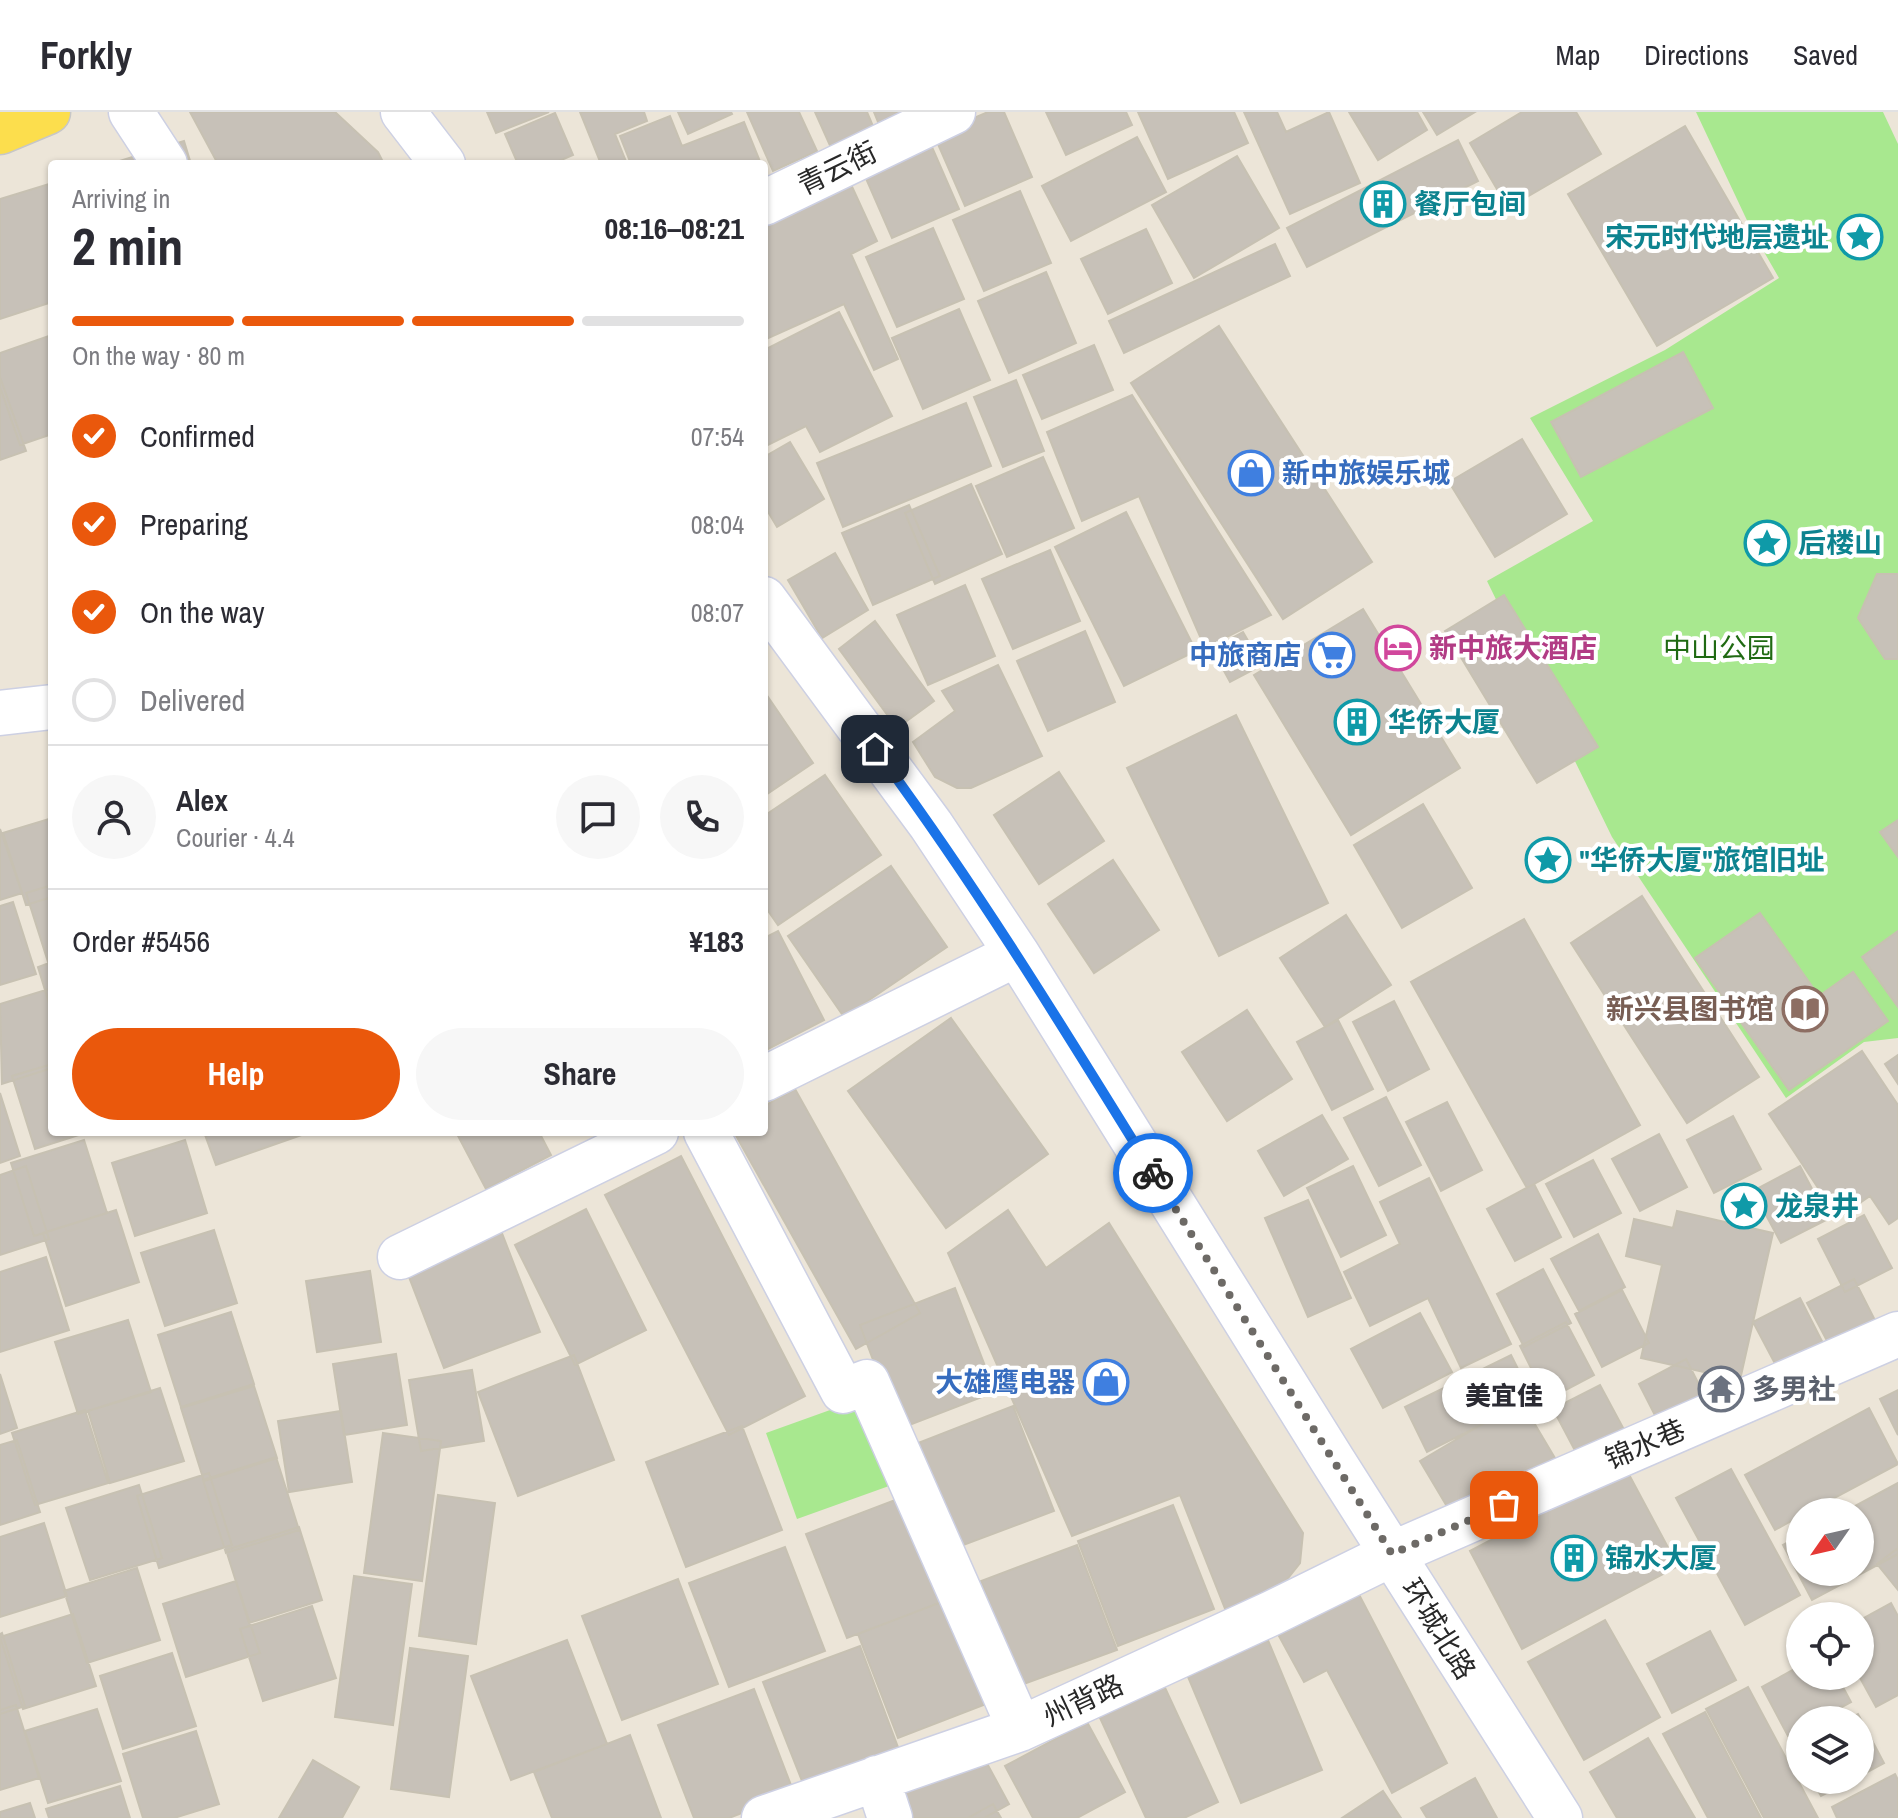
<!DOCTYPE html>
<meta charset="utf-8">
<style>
:root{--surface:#fff;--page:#f7f7f7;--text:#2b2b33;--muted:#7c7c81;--line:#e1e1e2;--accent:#ea580c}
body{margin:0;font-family:"Archivo Narrow","Noto Sans SC",sans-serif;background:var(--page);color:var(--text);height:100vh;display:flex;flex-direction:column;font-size:30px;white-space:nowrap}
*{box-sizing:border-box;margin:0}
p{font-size:26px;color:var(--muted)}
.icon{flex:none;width:44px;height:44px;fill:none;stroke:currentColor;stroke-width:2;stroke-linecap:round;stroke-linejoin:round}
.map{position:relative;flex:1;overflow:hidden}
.sheet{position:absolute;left:48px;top:48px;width:720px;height:976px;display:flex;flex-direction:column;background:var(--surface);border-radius:8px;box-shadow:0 2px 6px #0004}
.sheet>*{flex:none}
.needle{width:52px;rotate:236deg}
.tools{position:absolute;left:1786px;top:1386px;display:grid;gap:16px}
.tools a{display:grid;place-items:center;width:88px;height:88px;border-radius:50%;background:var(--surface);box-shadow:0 2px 6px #0004;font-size:40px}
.pin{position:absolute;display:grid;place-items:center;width:68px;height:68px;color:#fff;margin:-34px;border-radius:16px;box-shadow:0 4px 12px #0006}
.courier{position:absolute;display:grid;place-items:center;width:80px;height:80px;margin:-40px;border:6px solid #1a73e8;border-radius:50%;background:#fff;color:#222;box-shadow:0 2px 10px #0007}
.bubble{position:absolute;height:56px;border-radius:28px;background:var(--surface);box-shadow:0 2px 6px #0004;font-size:26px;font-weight:800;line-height:56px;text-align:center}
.headline em{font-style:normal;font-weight:800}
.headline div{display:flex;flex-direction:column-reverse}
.headline{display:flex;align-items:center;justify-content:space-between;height:136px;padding:0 24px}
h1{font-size:52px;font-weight:800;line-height:60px}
.bar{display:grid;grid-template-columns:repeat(4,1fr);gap:12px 8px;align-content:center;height:96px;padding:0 24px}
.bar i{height:10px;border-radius:6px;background:var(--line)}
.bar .active{background:var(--accent)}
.bar p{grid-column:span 4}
.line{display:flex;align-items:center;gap:20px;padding:0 24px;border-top:2px solid var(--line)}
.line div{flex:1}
.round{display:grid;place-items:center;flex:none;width:84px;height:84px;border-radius:42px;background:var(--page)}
ol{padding:0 24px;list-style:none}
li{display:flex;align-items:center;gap:24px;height:88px}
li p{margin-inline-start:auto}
li .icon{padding:8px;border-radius:50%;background:var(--accent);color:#fff;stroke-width:4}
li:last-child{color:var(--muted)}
li i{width:44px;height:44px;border:4px solid var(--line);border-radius:50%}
.cta{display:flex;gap:16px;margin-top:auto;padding:16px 24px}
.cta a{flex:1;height:92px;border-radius:48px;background:var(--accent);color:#fff;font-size:32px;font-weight:800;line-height:92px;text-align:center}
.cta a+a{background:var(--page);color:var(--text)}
header{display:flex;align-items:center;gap:48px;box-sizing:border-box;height:112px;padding:0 40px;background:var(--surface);border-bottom:2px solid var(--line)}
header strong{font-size:38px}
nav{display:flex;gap:44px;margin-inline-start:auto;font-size:28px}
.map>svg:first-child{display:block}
</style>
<header>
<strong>Forkly</strong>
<nav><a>Map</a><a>Directions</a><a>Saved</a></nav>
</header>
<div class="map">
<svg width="1898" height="1706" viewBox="0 0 1898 1706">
<rect width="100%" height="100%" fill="#ece5d8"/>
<!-- green -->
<path fill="#a8e88f" d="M1696,0H1883L1898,32V926L1864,930L1786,986L1612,725L1487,469L1593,409L1530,306L1665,238L1779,166L1752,119Z
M858,1288L889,1374L797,1407L766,1321Z"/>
<!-- building -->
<path fill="#c7c1b8" stroke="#c7c1b2" stroke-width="2" d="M190,0H335L378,40L384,52H218Z
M487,0H549L496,21Z
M580,0H644L647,9L615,22L627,52H601Z
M678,0H731L732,2L688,22Z
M747,0H799L817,39L773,59Z
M815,0H867L875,19L832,38Z
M874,0H912L880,15Z
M988,0H1004L1032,65L965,94L934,23Z
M1046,0H1126L1132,13L1066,43Z
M1138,0H1234L1248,31L1168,67Z
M1244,0H1277L1286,20L1329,0L1360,71L1290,102Z
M1349,0H1417L1427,18L1378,48Z
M1423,0H1475L1437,23Z
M1522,0H1576L1601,42L1508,96L1470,31Z
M555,1L573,43L552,52H518L505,22Z
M670,4L682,34L744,10L761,52H631L620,24Z
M1685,14L1773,166L1657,234L1568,82Z
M1137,25L1166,80L1071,129L1042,74Z
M928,26L959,97L892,126L861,55Z
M1458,28L1478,69L1307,155L1287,116Z
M184,29L191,52H110Z
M1237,44L1279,116L1194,166L1152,93Z
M848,66L877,129L851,142L898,247L874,258L844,192L764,228V104Z
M52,71V190L0,207V87Z
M1020,79L1051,151L984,179L953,108Z
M933,116L964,187L897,215L866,145Z
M1146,117L1172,171L1108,202L1081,147Z
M1275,132L1290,164L1124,241L1109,209Z
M1046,160L1076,231L1009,261L978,189Z
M959,197L990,268L923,297L892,226Z
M839,200L892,304L820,340L806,314L764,335V238Z
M1219,214L1372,450L1283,507L1131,271Z
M52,223V322L20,333L0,275V241Z
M1094,233L1113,278L1042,307L1023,263Z
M1683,240L1713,296L1581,365L1551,310Z
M0,265L26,339L0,348Z
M1016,268L1044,339L1003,355L974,285Z
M1132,283L1271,503L1205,536L1139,384L1082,409L1047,320Z
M966,291L991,354L843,415L817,351Z
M1522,327L1567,402L1495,445L1449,370Z
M790,330L824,387L777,415L764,393V345Z
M1043,345L1074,416L1007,445L976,374Z
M971,372L1002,442L935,472L905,401Z
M909,393L940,464L873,493L842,421Z
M1126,400L1196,539L1124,574L1055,435Z
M1050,438L1080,509L1013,537L982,467Z
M835,441L868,498L822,526L788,468Z
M1877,462H1898V547H1885L1858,506Z
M965,473L995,544L928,573L897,503Z
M1504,483L1598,635L1537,671L1445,519Z
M1363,497L1460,656L1351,723L1254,563Z
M875,509L934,589L897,616L839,537Z
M1085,519L1115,590L1048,619L1017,549Z
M1243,520L1262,553L1230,570L1212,537Z
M998,553L1042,644L971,676H957L935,665L913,630L955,599L942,579Z
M764,579L813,651L764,684Z
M1236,603L1328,791L1219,844L1127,656Z
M1059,660L1104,729L1039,772L994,703Z
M825,663L881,743L778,813L764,793V704Z
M1423,692L1472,776L1402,816L1354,733Z
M52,706V785L26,793L3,721Z
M1898,708V745L1880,720Z
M0,717L22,781L0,788Z
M1113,748L1159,818L1094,861L1048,792Z
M891,754L947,835L844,905L788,824Z
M52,773V852L49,853L26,781Z
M1642,784L1759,965L1687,1011L1571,831Z
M13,790L36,862L0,873V794Z
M1760,801L1819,884L1853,860L1888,909L1789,978L1695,846Z
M1346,803L1391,873L1325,915L1280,846Z
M1524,807L1640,1013L1527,1076L1411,870Z
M778,819L824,908L764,939V826Z
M1898,819V895L1862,845Z
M52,850V901L38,855Z
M52,876V956L2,972L0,892Z
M1394,889L1429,957L1388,979L1353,910Z
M1247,898L1292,967L1227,1009L1182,940Z
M951,906L1048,1042L946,1116L848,979Z
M1338,908L1373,977L1332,998L1297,930Z
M1862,939L1898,993V1106L1889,1112L1870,1084L1838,1106L1769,1002Z
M1898,943V972L1885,952Z
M52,952V1020H88L35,1037L12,964Z
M795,977L920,1201L856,1237L734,1020H764V994Z
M0,981L20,1044L0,1051Z
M1386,985L1421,1053L1379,1074L1344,1006Z
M1447,990L1482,1058L1441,1079L1406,1010Z
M1322,1003L1348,1047L1284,1084L1258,1039Z
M1733,1004L1761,1057L1714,1081L1687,1028Z
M204,1020H310L216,1053Z
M456,1020H539L551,1043L486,1077Z
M1659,1022L1687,1075L1640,1099L1612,1047Z
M84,1028L107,1101L34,1124L11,1051Z
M185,1028L207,1101L135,1124L112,1051Z
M681,1044L805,1284L729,1323L605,1083Z
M1593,1048L1621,1101L1574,1125L1546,1072Z
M26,1054L49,1127L0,1143V1063Z
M1353,1054L1386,1123L1341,1145L1307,1076Z
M1800,1054L1828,1107L1781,1131L1753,1079Z
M1429,1066L1511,1232L1461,1256L1428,1186L1370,1214L1344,1160L1400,1132L1380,1090Z
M1534,1072L1561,1125L1515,1149L1487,1097Z
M1308,1088L1351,1186L1308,1205L1265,1106Z
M586,1097L646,1218L575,1253L515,1133Z
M116,1098L139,1170L66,1194L43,1121Z
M1008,1098L1046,1156L1109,1111L1303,1421L1300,1451L1285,1470L1226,1499L1180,1383L1072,1424L948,1141Z
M1677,1099L1773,1121L1740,1268L1641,1246L1662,1153L1626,1144L1634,1107L1673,1116Z
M1864,1103L1892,1156L1845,1180L1818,1127Z
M500,1116L540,1220L444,1256L404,1152Z
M214,1118L237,1191L165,1214L141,1141Z
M1598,1122L1625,1175L1579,1199L1551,1147Z
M46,1145L69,1218L0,1240V1160Z
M1543,1157L1571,1211L1524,1235L1497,1182Z
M370,1159L381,1230L317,1240L306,1169Z
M1854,1167L1881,1220L1835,1244L1807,1191Z
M955,1176L995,1280L899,1317L860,1213Z
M1622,1178L1649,1231L1602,1255L1575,1202Z
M1800,1186L1827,1239L1781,1263L1753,1210Z
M231,1200L254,1272L181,1295L158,1223Z
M1420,1201L1452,1260L1383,1296L1351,1237Z
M128,1208L151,1280L78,1302L55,1230Z
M1566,1210L1594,1263L1547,1288L1520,1234Z
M396,1242L407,1313L344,1323L333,1252Z
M574,1243L614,1348L518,1384L478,1280Z
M1511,1243L1533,1287L1427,1340L1405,1295Z
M1686,1247L1713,1300L1666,1325L1639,1272Z
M472,1258L484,1329L421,1339L409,1268Z
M0,1262L17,1316L0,1322Z
M1600,1273L1628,1325L1581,1350L1553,1297Z
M254,1274L277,1346L204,1369L181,1296Z
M160,1276L184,1349L110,1371L88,1299Z
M1898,1278V1323L1880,1287Z
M1521,1289L1562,1358L1461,1418L1420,1349Z
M1013,1294L1054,1399L958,1435L918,1331Z
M1869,1296L1898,1352L1808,1400H1800V1404L1775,1418L1745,1363Z
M85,1298L108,1371L35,1393L12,1321Z
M341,1299L352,1370L289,1380L278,1309Z
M742,1314L782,1418L686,1455L646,1350Z
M383,1321L441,1329L422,1469L364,1461Z
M17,1328L40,1400L0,1413V1333Z
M276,1345L299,1418L226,1441L203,1368Z
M1626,1357L1678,1454L1522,1537L1470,1439Z
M1731,1357L1800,1483L1745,1513L1676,1386Z
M209,1361L232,1433L159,1456L137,1384Z
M1898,1371V1442L1812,1488L1783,1433L1800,1424V1460H1860V1400H1844Z
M139,1373L162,1446L90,1468L66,1396Z
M438,1383L495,1391L476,1532L419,1524Z
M903,1385L942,1490L847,1526L806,1422Z
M1173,1393L1214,1497L1118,1534L1078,1429Z
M44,1411L67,1484L0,1505V1425Z
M299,1415L322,1488L249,1511L226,1438Z
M1077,1433L1117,1538L1021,1573L981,1469Z
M785,1435L825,1539L729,1575L689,1471Z
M1898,1436V1478L1877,1452Z
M137,1456L160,1528L87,1551L64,1479Z
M354,1464L412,1472L393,1613L335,1605Z
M678,1467L718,1572L622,1608L582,1504Z
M236,1469L260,1541L186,1565L163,1492Z
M1354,1473L1447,1651L1392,1681L1327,1558L1304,1570L1274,1515Z
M954,1485L994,1589L898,1626L858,1522Z
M1891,1491L1898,1504V1583L1876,1595L1859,1564L1860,1508Z
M312,1494L336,1566L263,1589L240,1517Z
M73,1502L96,1574L23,1597L0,1525Z
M1605,1508L1660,1605L1584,1648L1528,1550Z
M1710,1519L1736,1568L1672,1601L1647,1552Z
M2,1521L25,1594L0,1602V1522Z
M1267,1526L1322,1658L1241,1691L1186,1560Z
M567,1528L607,1632L511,1668L471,1564Z
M860,1534L899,1638L804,1674L763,1570Z
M410,1536L468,1544L449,1685L391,1677Z
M172,1541L196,1614L123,1637L100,1564Z
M1800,1554V1564H1837L1851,1590L1818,1608H1800V1618L1788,1624L1762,1575Z
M1160,1565L1218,1690L1184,1706H1146L1095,1595Z
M1748,1575L1818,1706H1764L1706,1597Z
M754,1577L794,1681L729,1706H694L658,1613Z
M16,1593L39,1666L0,1678V1598Z
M97,1597L121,1669L48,1691L25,1619Z
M1705,1600L1761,1706H1708L1663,1622Z
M1858,1602L1884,1651L1860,1664V1608H1847Z
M1087,1610L1125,1680L1077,1706H1033L1005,1654Z
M196,1619L219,1692L174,1706H143L123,1642Z
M971,1622L1009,1692L984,1706H912L890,1666Z
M630,1623L661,1706H552L534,1660Z
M1648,1626L1695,1706H1617L1590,1660Z
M313,1648L359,1675L342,1706H279Z
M1895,1662L1898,1668V1706H1837L1832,1695Z
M1475,1666L1497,1706H1427L1421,1696Z
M1812,1668H1852L1821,1684Z
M120,1674L130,1706H49L46,1697Z
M1383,1679L1401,1706H1342Z
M30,1691L35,1706H0V1700Z
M993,1692L1001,1706H968Z"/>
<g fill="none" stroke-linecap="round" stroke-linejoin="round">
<!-- minor casing -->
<g stroke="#cdd0e3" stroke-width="47">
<path id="minor" d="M131,0L165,52
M403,0L443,52
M764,91L953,0
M764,487L931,713L1017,842L1333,1349L1560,1706
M0,601L52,595
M764,967L1017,842
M706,1020L843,1279L867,1270L1020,1617
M400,1145L656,1020
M877,1666L890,1706
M764,1706L1020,1617L1272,1501L1392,1442L1898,1222"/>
</g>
<!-- major casing -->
<g stroke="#c7c7c7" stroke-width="47">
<path id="major" d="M0,20L48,0"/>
</g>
<!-- minor -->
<use href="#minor" stroke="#fff" stroke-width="44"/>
<!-- major -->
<use href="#major" stroke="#fcde4d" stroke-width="44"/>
</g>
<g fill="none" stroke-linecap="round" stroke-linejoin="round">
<!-- done -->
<path stroke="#6d6a66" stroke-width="8" stroke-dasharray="0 14.4" d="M1153,1061L1392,1442L1504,1393"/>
<!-- route -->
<path stroke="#1a73e8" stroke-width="10" d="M875,637C976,773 1064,917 1153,1061"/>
</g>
<!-- icons -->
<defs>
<g id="building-ring" transform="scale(2.3)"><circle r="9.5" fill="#fff" stroke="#0f9aa8" stroke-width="1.5"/><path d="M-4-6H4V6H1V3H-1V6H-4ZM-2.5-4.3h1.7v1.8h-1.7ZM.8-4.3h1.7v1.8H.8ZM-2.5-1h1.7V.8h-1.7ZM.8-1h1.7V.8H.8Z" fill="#0f9aa8"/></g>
<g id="sight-ring" transform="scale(2.3)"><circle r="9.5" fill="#fff" stroke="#0f9aa8" stroke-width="1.5"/><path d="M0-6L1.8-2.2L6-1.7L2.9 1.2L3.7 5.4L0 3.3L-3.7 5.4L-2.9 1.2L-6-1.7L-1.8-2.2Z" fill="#0f9aa8"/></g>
<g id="shop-ring" transform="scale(2.3)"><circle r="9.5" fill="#fff" stroke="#3f7fe0" stroke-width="1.5"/><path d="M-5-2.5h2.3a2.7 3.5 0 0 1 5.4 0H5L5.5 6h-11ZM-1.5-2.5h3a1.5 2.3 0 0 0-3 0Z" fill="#3f7fe0"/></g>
<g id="hotel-ring" transform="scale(2.3)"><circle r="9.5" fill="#fff" stroke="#d1479c" stroke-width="1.5"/><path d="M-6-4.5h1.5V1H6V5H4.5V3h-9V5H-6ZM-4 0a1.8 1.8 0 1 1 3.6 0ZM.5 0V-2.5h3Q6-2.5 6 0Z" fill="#d1479c"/></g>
<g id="supermarket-ring" transform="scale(2.3)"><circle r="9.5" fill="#fff" stroke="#3f7fe0" stroke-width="1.5"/><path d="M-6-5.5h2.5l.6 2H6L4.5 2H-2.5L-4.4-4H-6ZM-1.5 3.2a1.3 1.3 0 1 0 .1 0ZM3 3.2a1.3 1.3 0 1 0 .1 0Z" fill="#3f7fe0"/></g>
<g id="library-ring" transform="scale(2.3)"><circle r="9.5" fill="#fff" stroke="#8d6e63" stroke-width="1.5"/><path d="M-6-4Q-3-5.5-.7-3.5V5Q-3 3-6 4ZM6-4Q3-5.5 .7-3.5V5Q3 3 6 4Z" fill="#8d6e63"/></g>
<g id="temple-ring" transform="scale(2.3)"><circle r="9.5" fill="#fff" stroke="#6b7280" stroke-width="1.5"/><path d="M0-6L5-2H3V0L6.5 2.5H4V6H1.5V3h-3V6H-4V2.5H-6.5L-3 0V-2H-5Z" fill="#6b7280"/></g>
</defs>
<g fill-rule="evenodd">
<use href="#building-ring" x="1383" y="92"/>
<use href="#sight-ring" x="1860" y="125"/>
<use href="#shop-ring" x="1251" y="361"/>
<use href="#sight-ring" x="1767" y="431"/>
<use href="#hotel-ring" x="1398" y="536"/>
<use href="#supermarket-ring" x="1332" y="543"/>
<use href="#building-ring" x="1357" y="610"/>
<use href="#sight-ring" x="1548" y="748"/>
<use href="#library-ring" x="1805" y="897"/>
<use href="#sight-ring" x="1744" y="1094"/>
<use href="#shop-ring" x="1106" y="1270"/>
<use href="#temple-ring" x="1721" y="1277"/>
<use href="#building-ring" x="1574" y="1446"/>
</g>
<g text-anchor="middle" stroke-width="8" stroke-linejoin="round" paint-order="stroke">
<!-- street labels -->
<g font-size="28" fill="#282828" stroke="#fff">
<text transform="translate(837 56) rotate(-26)" y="10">青云街</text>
<text transform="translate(1645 1332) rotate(-23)" y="10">锦水巷</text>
<text transform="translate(1439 1517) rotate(58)" y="10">环城北路</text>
<text transform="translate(1083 1588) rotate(-25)" y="10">州背路</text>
</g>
<!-- culture labels -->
<g font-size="28" font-weight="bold" fill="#0d838f" stroke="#fff" text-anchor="start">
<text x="1414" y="102">餐厅包间</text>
<text x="1829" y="135" text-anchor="end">宋元时代地层遗址</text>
<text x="1798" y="441">后楼山</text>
<text x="1388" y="620">华侨大厦</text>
<text x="1579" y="758">"华侨大厦"旅馆旧址</text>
<text x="1775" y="1104">龙泉井</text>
<text x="1605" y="1456">锦水大厦</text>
</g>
<!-- shop labels -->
<g font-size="28" font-weight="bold" fill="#366cbe" stroke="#fff" text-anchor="end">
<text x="1282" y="371" text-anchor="start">新中旅娱乐城</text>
<text x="1301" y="553">中旅商店</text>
<text x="1075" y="1280">大雄鹰电器</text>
</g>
<!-- hotel labels -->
<g font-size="28" font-weight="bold" fill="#b23c85" stroke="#fff" text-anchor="start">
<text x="1429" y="546">新中旅大酒店</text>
</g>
<!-- park labels -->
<g font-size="28" fill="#206a13" stroke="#fff">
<text x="1719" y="546">中山公园</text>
</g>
<!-- education labels -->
<g font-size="28" font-weight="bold" fill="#785e54" stroke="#fff" text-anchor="end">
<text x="1774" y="907">新兴县图书馆</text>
</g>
<!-- worship labels -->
<g font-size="28" font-weight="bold" fill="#5b616d" stroke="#fff" text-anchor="start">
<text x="1752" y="1287">多男社</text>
</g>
</g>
</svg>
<div class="tools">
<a><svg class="needle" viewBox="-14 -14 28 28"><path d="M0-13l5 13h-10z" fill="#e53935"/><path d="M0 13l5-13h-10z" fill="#7c7c81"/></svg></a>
<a><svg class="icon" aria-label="locate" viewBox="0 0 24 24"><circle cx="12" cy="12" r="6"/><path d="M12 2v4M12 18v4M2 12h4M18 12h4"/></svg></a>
<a><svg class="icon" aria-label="layers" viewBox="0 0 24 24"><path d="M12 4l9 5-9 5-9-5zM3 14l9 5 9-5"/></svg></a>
</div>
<div class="pin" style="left:1504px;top:1393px;background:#ea580c"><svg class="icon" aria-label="bag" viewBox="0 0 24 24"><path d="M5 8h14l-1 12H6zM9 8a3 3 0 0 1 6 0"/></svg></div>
<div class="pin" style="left:875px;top:637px;background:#1f2937"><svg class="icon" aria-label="home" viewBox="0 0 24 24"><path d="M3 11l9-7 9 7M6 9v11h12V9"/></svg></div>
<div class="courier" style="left:1153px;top:1061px"><svg class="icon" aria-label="bike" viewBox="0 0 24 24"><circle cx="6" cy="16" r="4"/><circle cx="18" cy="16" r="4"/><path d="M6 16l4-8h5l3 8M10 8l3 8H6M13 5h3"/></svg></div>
<div class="bubble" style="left:1442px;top:1256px;width:124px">美宜佳</div>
<section class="sheet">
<div class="headline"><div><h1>2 min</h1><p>Arriving in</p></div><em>08:16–08:21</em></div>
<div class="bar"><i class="active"></i><i class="active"></i><i class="active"></i><i></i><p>On the way · 80 m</p></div>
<ol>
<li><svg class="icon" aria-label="check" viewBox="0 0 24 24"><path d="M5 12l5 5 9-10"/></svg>Confirmed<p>07:54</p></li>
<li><svg class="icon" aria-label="check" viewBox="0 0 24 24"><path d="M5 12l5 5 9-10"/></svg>Preparing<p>08:04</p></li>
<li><svg class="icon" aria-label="check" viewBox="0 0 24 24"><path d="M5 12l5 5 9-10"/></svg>On the way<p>08:07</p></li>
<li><i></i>Delivered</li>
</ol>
<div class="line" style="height:144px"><a class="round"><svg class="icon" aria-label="person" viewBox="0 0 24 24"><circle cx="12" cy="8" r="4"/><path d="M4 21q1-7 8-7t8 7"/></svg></a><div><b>Alex</b><p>Courier · 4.4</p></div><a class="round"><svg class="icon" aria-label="chat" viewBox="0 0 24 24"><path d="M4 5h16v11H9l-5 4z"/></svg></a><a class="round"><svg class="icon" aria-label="phone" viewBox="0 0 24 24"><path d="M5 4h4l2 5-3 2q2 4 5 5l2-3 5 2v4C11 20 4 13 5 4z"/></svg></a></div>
<div class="line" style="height:104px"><div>Order #5456</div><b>¥183</b></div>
<div class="cta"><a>Help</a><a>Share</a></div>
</section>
</div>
